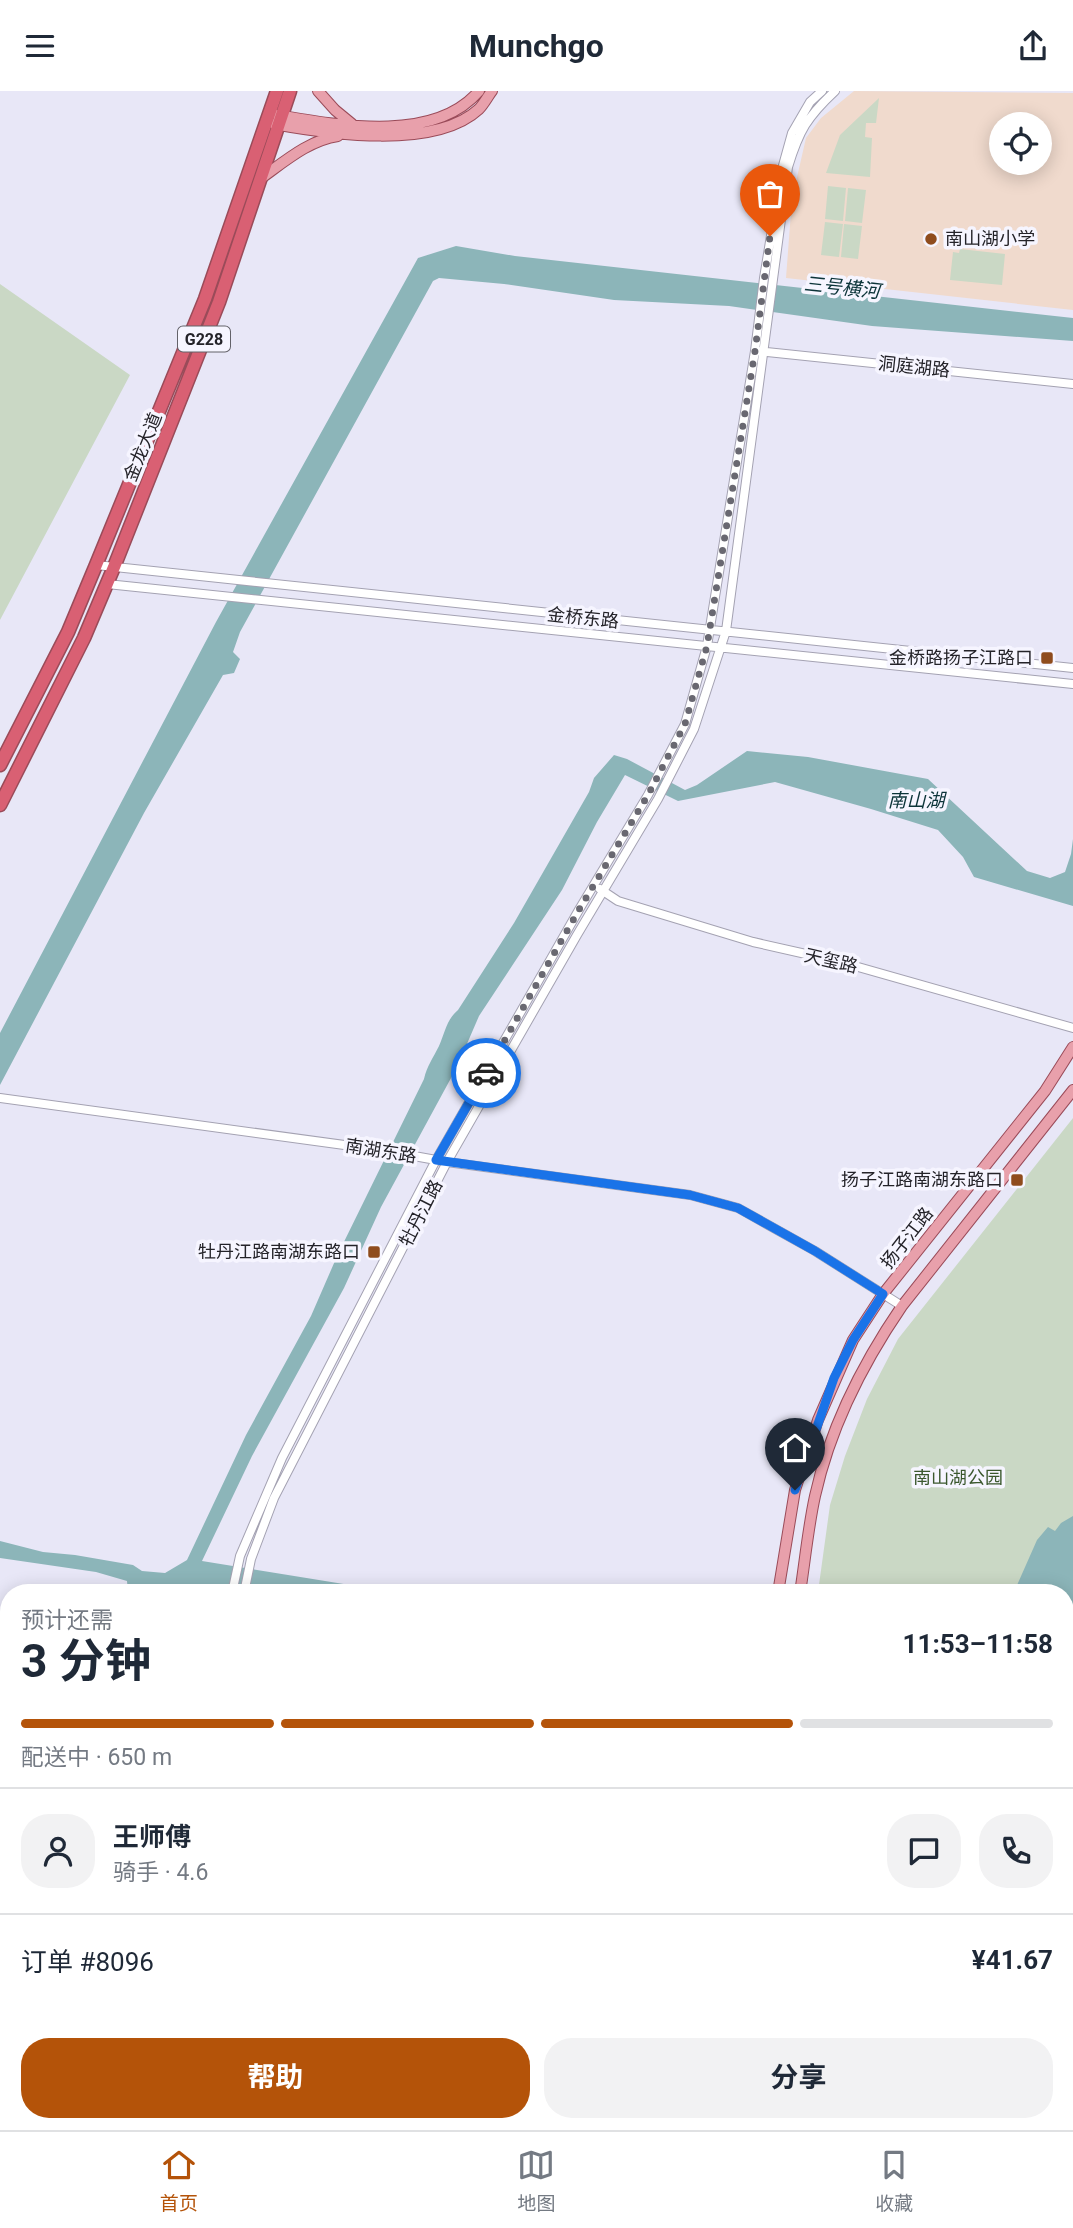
<!DOCTYPE html>
<html lang="zh">
<meta charset="utf-8">
<style>
:root{--surface:#fff;--page:#f2f2f3;--text:#1f2937;--muted:#747a83;--line:#e0e1e3;--accent:#b45309}
body{margin:0;font-family:Roboto,"Noto Sans SC",sans-serif;background:var(--page);color:var(--text);height:100vh;display:flex;flex-direction:column;font-size:26px;white-space:nowrap}
*{box-sizing:border-box;margin:0}
p{font-size:23px;color:var(--muted)}
.icon{flex:none;width:38px;height:38px;fill:none;stroke:currentColor;stroke-width:2;stroke-linecap:round;stroke-linejoin:round}
.map{position:relative;flex:1;overflow:hidden}
.details{position:absolute;left:0px;top:1493px;width:1074px;height:548px;display:flex;flex-direction:column;background:var(--surface);border-radius:28px 28px 0 0;box-shadow:0 4px 18px #0003}
.details>*{flex:none}
.fabs{position:absolute;left:989px;top:21px;display:grid;gap:14px}
.fabs a{display:grid;place-items:center;width:63px;height:63px;border-radius:50%;background:var(--surface);box-shadow:0 4px 18px #0003;font-size:35px}
.pin{position:absolute;display:grid;place-items:center;width:60px;height:60px;color:#fff;margin:-72px -30px;border-radius:50% 50% 50% 0;rotate:-45deg;box-shadow:0 0 7px #0007}
.pin .icon{rotate:45deg}
.courier{position:absolute;display:grid;place-items:center;width:70px;height:70px;margin:-35px;border:5px solid #1a73e8;border-radius:50%;background:#fff;color:#222;box-shadow:0 2px 9px #0007}
.summary em{font-style:normal;font-weight:700}
.summary div{display:flex;flex-direction:column-reverse}
.summary{display:flex;align-items:center;justify-content:space-between;height:119px;padding:0 21px}
h1{font-size:46px;font-weight:700;line-height:52px}
.bar{display:grid;grid-template-columns:repeat(4,1fr);gap:10px 7px;align-content:center;height:84px;padding:0 21px}
.bar i{height:9px;border-radius:5px;background:var(--line)}
.bar .selected{background:var(--accent)}
.bar p{grid-column:span 4}
.line{display:flex;align-items:center;gap:18px;padding:0 21px;border-top:2px solid var(--line)}
.line div{flex:1}
.round{display:grid;place-items:center;flex:none;width:74px;height:74px;border-radius:28px;background:var(--page)}
.action{display:flex;gap:14px;margin-top:auto;padding:14px 21px}
.action a{flex:1;height:80px;border-radius:28px;background:var(--accent);color:#fff;font-size:28px;font-weight:700;line-height:80px;text-align:center}
.action a+a{background:var(--page);color:var(--text)}
header{display:flex;justify-content:space-between;align-items:center;height:91px;padding:0 21px;background:var(--surface);font-size:32px;font-weight:700}
.tabs{display:flex;justify-content:space-around;align-items:center;height:98px;border-top:2px solid var(--line);background:var(--surface);font-size:19px;color:var(--muted)}
.tabs a{display:grid;justify-items:center;gap:4px}
.tabs .selected{color:var(--accent)}
.map>svg:first-child{display:block}
</style>
<header><svg class="icon" aria-label="menu" viewBox="0 0 24 24"><path d="M4 6h16M4 12h16M4 18h16"/></svg>Munchgo<svg class="icon" aria-label="share" viewBox="0 0 24 24"><path d="M12 15V3M7 8l5-5 5 5M5 13v7h14v-7"/></svg></header>
<div class="map">
<svg width="1073" height="2039" viewBox="0 0 1073 2039">
<rect width="100%" height="100%" fill="#e8e7f7"/>
<!-- education -->
<path fill="#f0dacd" fill-rule="evenodd" d="M854,0L1073,2V219L786,187L792,108L806,47L821,27ZM1001,33H1040V72H1001Z
M196,2032H329L328,2039H195Z"/>
<!-- green -->
<path fill="#cad8c5" d="M879,7L876,32H866L865,46L872,47L870,86L826,82L840,44Z
M828,95L846,97L843,130L825,128Z
M848,97L866,99L862,132L845,130Z
M825,131L843,133L839,166L821,164Z
M844,133L862,135L858,168L841,166Z
M960,158L1005,163L1002,194L950,189L953,161L959,162Z
M0,193L130,284L0,529Z
M1073,1027V2039H745L746,2032H1066V1502L818,1501L830,1414L845,1365L867,1308L898,1248Z"/>
<!-- water -->
<path fill="#8cb5b9" d="M456,155L515,165L1073,227V250L872,235L729,215L614,209L504,193L439,187L433,190L240,541L233,561L240,568L234,582L223,584L144,722L0,994V942L216,531L418,167Z
M747,660L808,666L928,688L1027,780L1050,787L1065,781L1071,763L1073,748V815L974,786L963,766L938,739L871,718L775,691L678,710L625,684L597,731L562,799L479,925L457,976L381,1116L344,1197L252,1365L202,1470L393,1501H128L127,1490L96,1481L0,1467V1450L43,1461L75,1464L133,1474L142,1480L165,1482L187,1469L246,1344L311,1225L338,1163L424,988C427,975 433,967 439,955C445,942 446,929 458,919L514,832L589,701L594,687L614,664L627,668L685,699L697,694Z
M1073,1425V1539H1066V1502L1014,1501L1037,1449L1048,1436L1055,1440L1061,1432Z
M1073,1673V1914L1066,1933V1674Z
M1066,2024L1069,2039H859V2032H1066Z"/>
<g fill="none" stroke-linecap="round" stroke-linejoin="round">
<!-- river -->
<path stroke="#8cb5b9" stroke-width="14" d="M128,2039V2032"/>
<!-- minor casing -->
<g stroke="#a4a2b2" stroke-width="10">
<path id="minor" d="M758,260L1073,293
M96,474L1073,577
M107,493L1073,593
M600,798L618,810L753,851L837,870L1073,937
M0,1007L381,1059L447,1071L690,1104L738,1117L815,1160L902,1215
M232,1502L240,1465L282,1367L436,1069L580,817L648,704L685,633L707,555L755,260L764,187L782,78L792,42L810,11L822,0
M244,1502L251,1468L274,1407L447,1071L577,844L658,708L694,638L726,540L788,76C799,40 807,26 835,0
M694,2032L716,2035
M160,2039L161,2032
M169,2039L170,2032"/>
</g>
<!-- major casing -->
<g stroke="#9a4b59" stroke-width="12">
<path id="major" d="M318,0L335,19L352,33
M277,24C337,34 434,53 479,0
M274,33C329,43 435,59 479,18C484,13 488,5 492,0
M260,88C284,71 309,49 338,45
M778,1502L795,1399L818,1329L853,1249L883,1203L1045,1000L1073,956
M800,1502C805,1470 808,1437 815,1405C830,1337 863,1272 902,1215L1073,999
M0,1601L9,1602
M0,1618L9,1619
M1066,1745L1073,1746
M1066,1763L1073,1764
M715,2039L716,2032
M728,2039L729,2032"/>
</g>
<!-- highway casing -->
<g stroke="#9a4b59" stroke-width="15">
<path id="highway" d="M0,674L68,541L96,474L205,208L277,0
M0,714L84,547L114,476L219,211L290,0"/>
</g>
<!-- minor -->
<use href="#minor" stroke="#fff" stroke-width="8"/>
<!-- major -->
<use href="#major" stroke="#e8a0ab" stroke-width="10"/>
<!-- highway -->
<use href="#highway" stroke="#d96073" stroke-width="12"/>
</g>
<g fill="none" stroke-linecap="round" stroke-linejoin="round">
<!-- done -->
<path stroke="#696871" stroke-width="7" stroke-dasharray="0 12.6" d="M486,982L580,817L648,704L685,633L707,555L755,260L770,145"/>
<!-- route -->
<path stroke="#1a73e8" stroke-width="9" d="M486,982L436,1069L690,1104L738,1117L815,1160L883,1203L853,1249L834,1287L795,1399"/>
</g>
<!-- markers -->
<g fill="#8f4c1d" stroke="#f6f5ff" stroke-width="2.5">
<circle cx="931" cy="148" r="7"/>
<rect x="1040" y="560" width="14" height="14" rx="3.5"/>
<rect x="1010" y="1082" width="14" height="14" rx="3.5"/>
<rect x="367" y="1154" width="14" height="14" rx="3.5"/>
</g>
<g text-anchor="middle" stroke-width="7" stroke-linejoin="round" paint-order="stroke">
<!-- shield labels -->
<rect fill="#f6f5ff" stroke="#636269" stroke-width="2" x="178" y="235.5" width="52" height="25" rx="5"/>
<g font-size="16" font-weight="bold" fill="#242329">
<text x="204" y="254">G228</text>
</g>
<!-- poi labels -->
<g font-size="18" fill="#242329" stroke="#f6f5ff" text-anchor="end">
<text x="945" y="154" text-anchor="start">南山湖小学</text>
<text x="1033" y="573">金桥路扬子江路口</text>
<text x="1003" y="1095">扬子江路南湖东路口</text>
<text x="360" y="1167">牡丹江路南湖东路口</text>
</g>
<!-- street labels -->
<g font-size="18" fill="#242329" stroke="#f6f5ff">
<text transform="translate(914 276) rotate(6)" y="6">洞庭湖路</text>
<text transform="translate(143 356) rotate(-68)" y="6">金龙大道</text>
<text transform="translate(583 527) rotate(6)" y="6">金桥东路</text>
<text transform="translate(831 870) rotate(13)" y="6">天玺路</text>
<text transform="translate(381 1060) rotate(9)" y="6">南湖东路</text>
<text transform="translate(421 1122) rotate(-63)" y="6">牡丹江路</text>
<text transform="translate(907 1147) rotate(-52)" y="6">扬子江路</text>
</g>
<!-- park labels -->
<g font-size="18" fill="#3b582e" stroke="#f6f5ff">
<text x="958" y="1393">南山湖公园</text>
</g>
<!-- water labels -->
<g font-size="19" font-style="italic" fill="#0c3439" stroke="#f6f5ff">
<text transform="translate(842 196) rotate(6)" y="7">三号横河</text>
<text x="916" y="716">南山湖</text>
</g>
</g>
</svg>
<div class="fabs">
<a><svg class="icon" aria-label="locate" viewBox="0 0 24 24"><circle cx="12" cy="12" r="6"/><path d="M12 2v4M12 18v4M2 12h4M18 12h4"/></svg></a>
</div>
<div class="pin" style="left:770px;top:145px;background:#ea580c"><svg class="icon" aria-label="bag" viewBox="0 0 24 24"><path d="M5 8h14l-1 12H6zM9 8a3 3 0 0 1 6 0"/></svg></div>
<div class="pin" style="left:795px;top:1399px;background:#1f2937"><svg class="icon" aria-label="home" viewBox="0 0 24 24"><path d="M3 11l9-7 9 7M6 9v11h12V9"/></svg></div>
<div class="courier" style="left:486px;top:982px"><svg class="icon" aria-label="car" viewBox="0 0 24 24"><path d="M5 17H2v-5l4-1 3-4h7l3 4 3 1v5h-3M9 17h6M6 11h13"/><circle cx="7" cy="17" r="2"/><circle cx="17" cy="17" r="2"/></svg></div>
<section class="details">
<div class="summary"><div><h1>3 分钟</h1><p>预计还需</p></div><em>11:53–11:58</em></div>
<div class="bar"><i class="selected"></i><i class="selected"></i><i class="selected"></i><i></i><p>配送中 · 650 m</p></div>
<div class="line" style="height:126px"><a class="round"><svg class="icon" aria-label="person" viewBox="0 0 24 24"><circle cx="12" cy="8" r="4"/><path d="M4 21q1-7 8-7t8 7"/></svg></a><div><b>王师傅</b><p>骑手 · 4.6</p></div><a class="round"><svg class="icon" aria-label="chat" viewBox="0 0 24 24"><path d="M4 5h16v11H9l-5 4z"/></svg></a><a class="round"><svg class="icon" aria-label="phone" viewBox="0 0 24 24"><path d="M5 4h4l2 5-3 2q2 4 5 5l2-3 5 2v4C11 20 4 13 5 4z"/></svg></a></div>
<div class="line" style="height:91px"><div>订单 #8096</div><b>¥41.67</b></div>
<div class="action"><a>帮助</a><a>分享</a></div>
</section>
</div>
<nav class="tabs">
<a class="selected"><svg class="icon" aria-label="home" viewBox="0 0 24 24"><path d="M3 11l9-7 9 7M6 9v11h12V9"/></svg>首页</a>
<a><svg class="icon" aria-label="map" viewBox="0 0 24 24"><path d="M3 6l6-2 6 2 6-2v14l-6 2-6-2-6 2zM9 4v14M15 6v14"/></svg>地图</a>
<a><svg class="icon" aria-label="saved" viewBox="0 0 24 24"><path d="M7 4h10v16l-5-4-5 4z"/></svg>收藏</a>
</nav>
